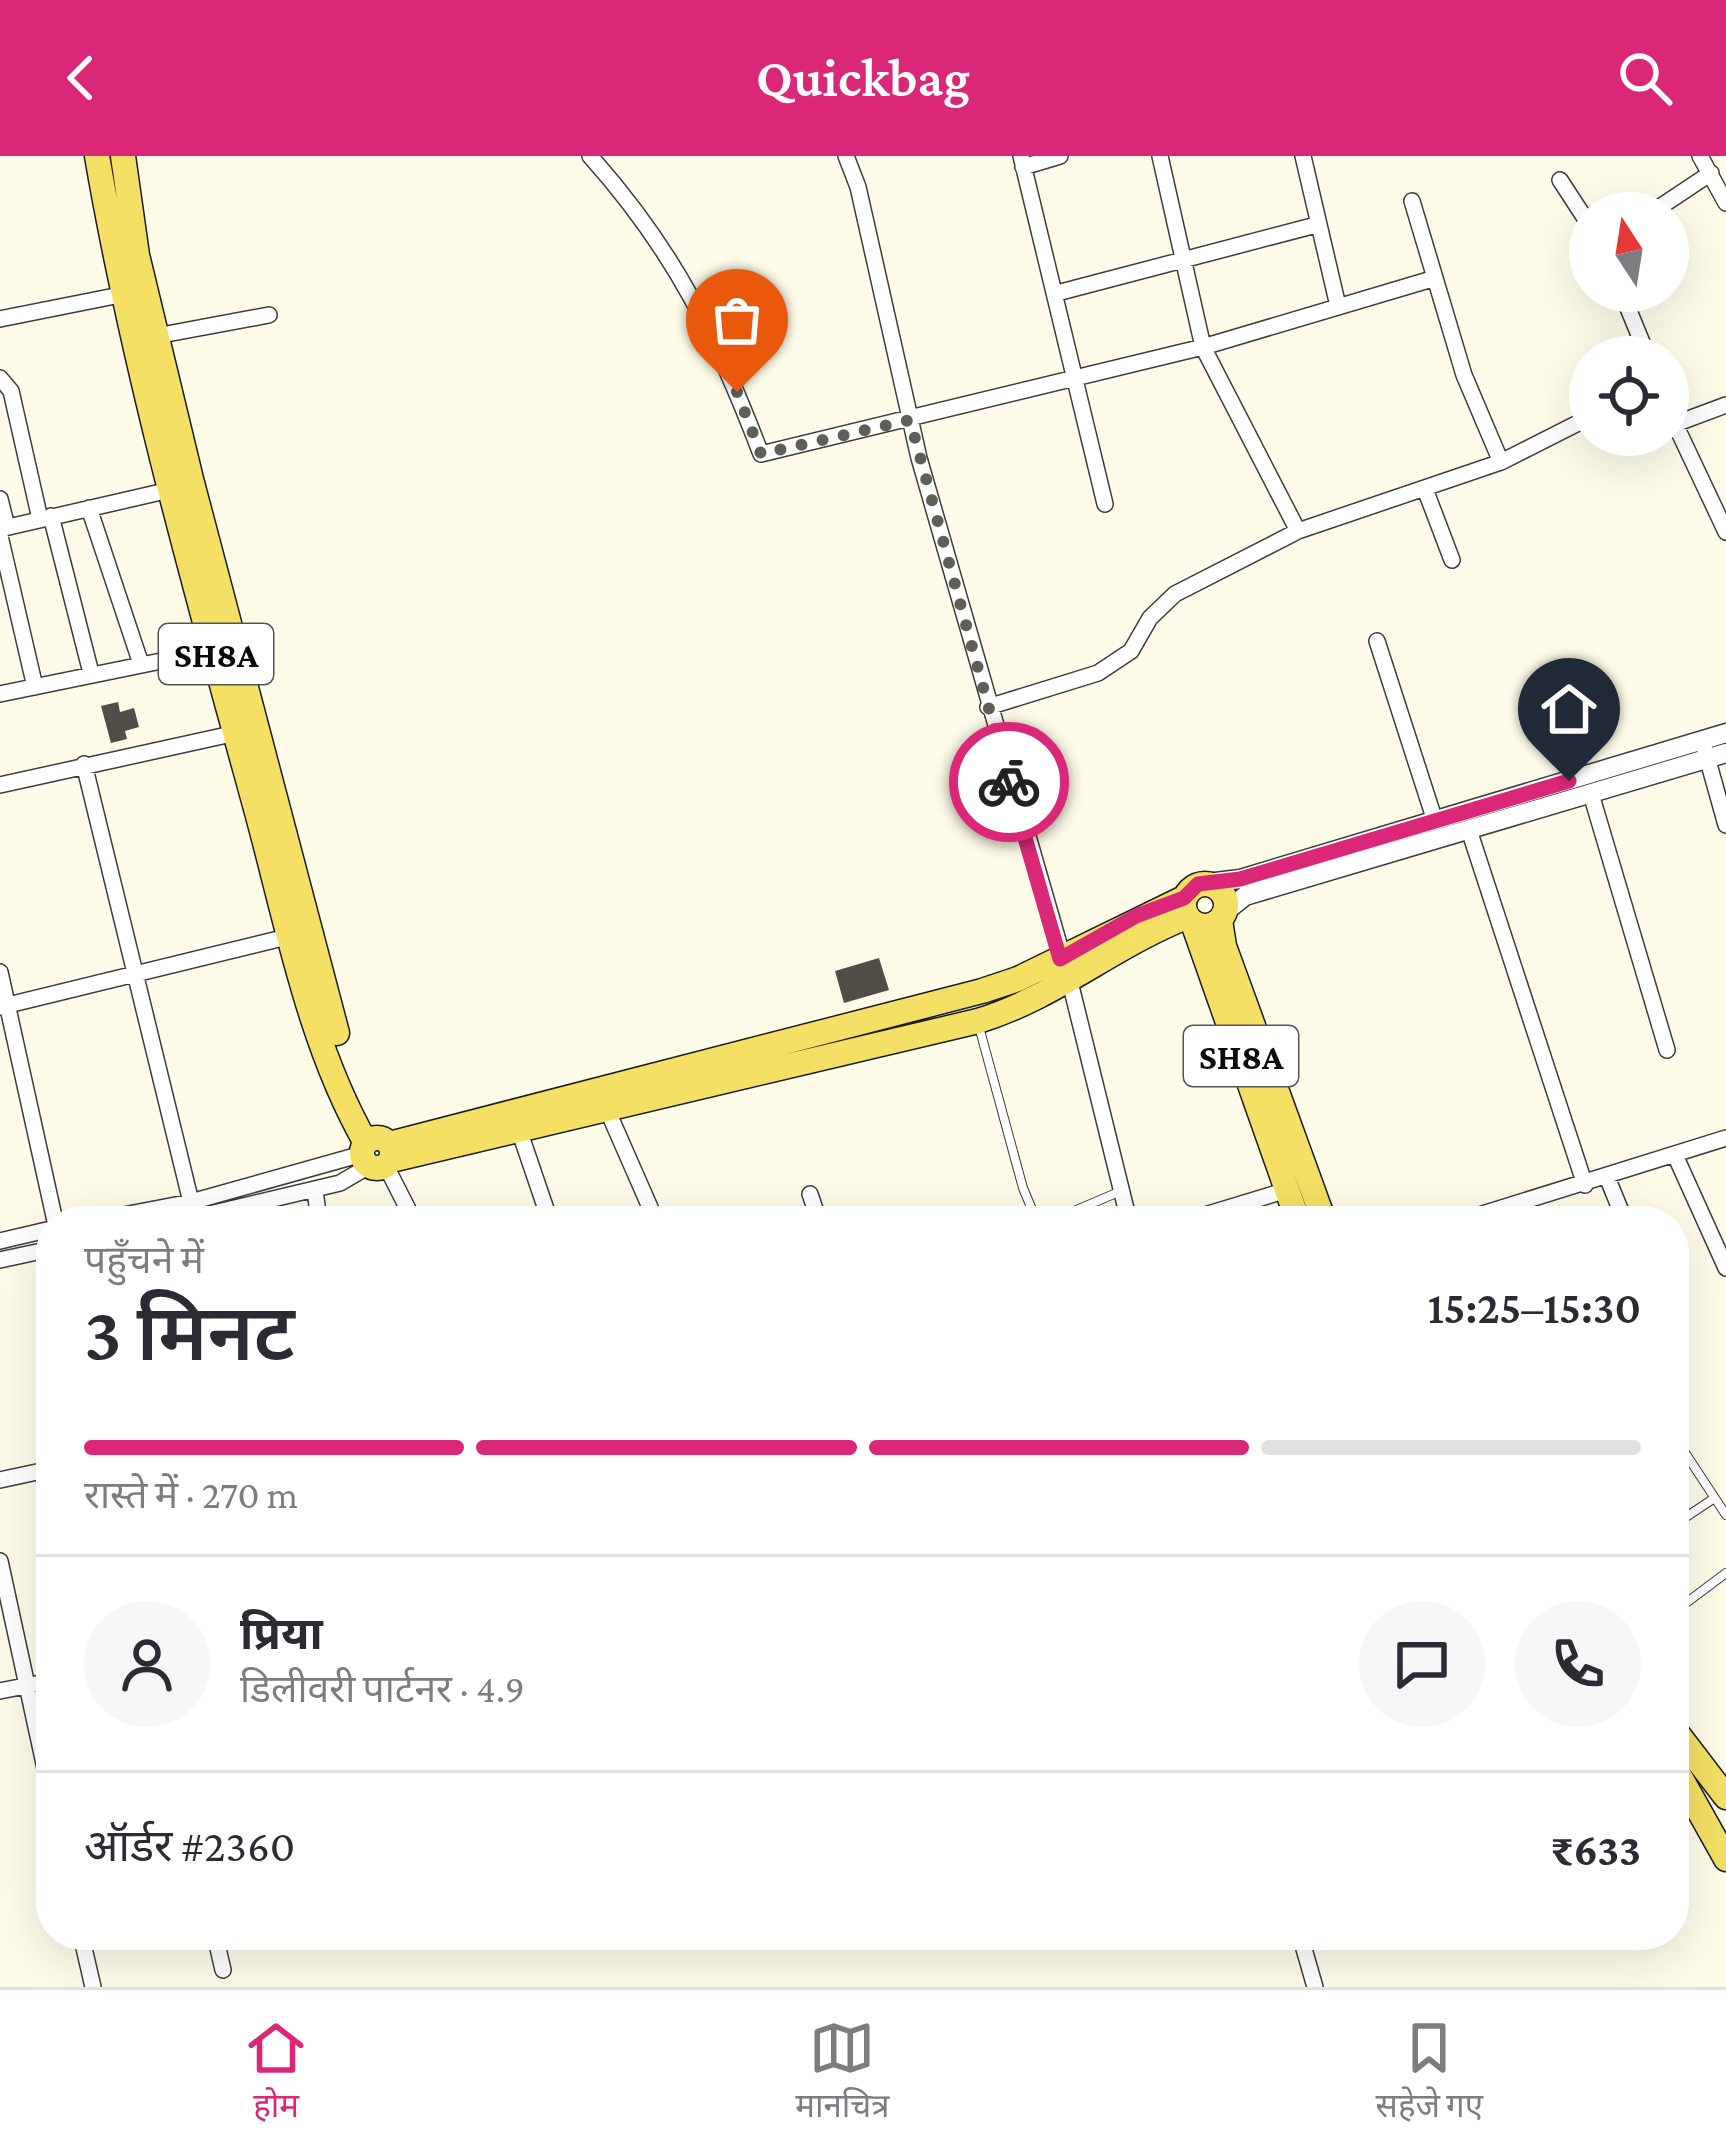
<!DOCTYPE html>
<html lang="hi">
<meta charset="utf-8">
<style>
:root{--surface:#fff;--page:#f7f7f7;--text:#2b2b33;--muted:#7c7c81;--line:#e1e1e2;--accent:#db2777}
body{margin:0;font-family:"Crimson Pro","Noto Sans Devanagari",serif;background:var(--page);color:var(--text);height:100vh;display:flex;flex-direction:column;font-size:45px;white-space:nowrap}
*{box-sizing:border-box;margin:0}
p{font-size:39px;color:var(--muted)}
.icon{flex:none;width:66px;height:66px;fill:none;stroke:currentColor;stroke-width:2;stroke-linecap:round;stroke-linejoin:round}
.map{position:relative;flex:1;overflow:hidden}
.details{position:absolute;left:36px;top:1050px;width:1653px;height:744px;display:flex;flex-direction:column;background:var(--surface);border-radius:48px;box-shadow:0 12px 48px #0002}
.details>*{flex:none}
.needle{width:78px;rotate:348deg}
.buttons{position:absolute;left:1569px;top:36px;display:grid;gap:24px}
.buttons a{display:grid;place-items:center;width:120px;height:120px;border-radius:50%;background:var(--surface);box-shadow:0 12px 48px #0002;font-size:60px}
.pin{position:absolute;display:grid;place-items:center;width:102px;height:102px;color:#fff;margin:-123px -51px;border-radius:50% 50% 50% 0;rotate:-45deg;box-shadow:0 0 12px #0007}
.pin .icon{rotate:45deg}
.courier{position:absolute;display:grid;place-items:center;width:120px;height:120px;margin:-60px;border:9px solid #db2777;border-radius:50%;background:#fff;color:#222;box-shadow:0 3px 15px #0007}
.overview em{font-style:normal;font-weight:600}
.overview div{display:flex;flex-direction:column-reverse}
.overview{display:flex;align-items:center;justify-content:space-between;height:204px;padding:0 48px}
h1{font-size:78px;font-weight:600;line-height:90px}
.bar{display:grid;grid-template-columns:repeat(4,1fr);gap:18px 12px;align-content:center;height:144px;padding:0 48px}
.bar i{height:15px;border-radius:9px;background:var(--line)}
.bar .selected{background:var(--accent)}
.bar p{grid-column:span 4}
.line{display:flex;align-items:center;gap:30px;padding:0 48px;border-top:3px solid var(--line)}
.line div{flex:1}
.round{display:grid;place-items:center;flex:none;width:126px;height:126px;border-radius:63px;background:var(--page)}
header{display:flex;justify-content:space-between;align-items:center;height:156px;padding:0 48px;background:var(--accent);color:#fff;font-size:54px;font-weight:600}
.tab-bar{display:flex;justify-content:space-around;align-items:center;height:168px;border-top:3px solid var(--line);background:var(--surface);font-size:33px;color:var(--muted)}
.tab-bar a{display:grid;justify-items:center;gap:6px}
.tab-bar .selected{color:var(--accent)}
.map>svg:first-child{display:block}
</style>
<header><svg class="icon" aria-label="back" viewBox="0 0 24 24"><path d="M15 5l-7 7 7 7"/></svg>Quickbag<svg class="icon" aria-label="search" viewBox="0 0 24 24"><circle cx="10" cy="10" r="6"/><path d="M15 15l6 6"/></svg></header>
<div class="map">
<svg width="1726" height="1831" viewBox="0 0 1726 1831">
<rect width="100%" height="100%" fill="#fefce9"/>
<!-- building -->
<path fill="#524d47" d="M118,546L120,556L134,552L139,571L125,575L127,583L111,587L101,550Z
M879,802L889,834L844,847L835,815Z"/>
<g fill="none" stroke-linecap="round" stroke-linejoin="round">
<!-- service casing -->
<g stroke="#3d3d3d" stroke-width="10">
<path id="service" d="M978,867L1023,1032L1036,1063L1060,1061L1121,1035
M1674,1280L1726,1359
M1674,1369L1713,1343
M1674,1456L1726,1417"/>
</g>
<!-- minor casing -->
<g stroke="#3d3d3d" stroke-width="18">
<path id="minor" d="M590,0C675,95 716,180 761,298L1203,191L1432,123
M846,0L858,31L919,302L1070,826L1129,1065
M1021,0L1105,348
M1160,0L1203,191L1298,375
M1303,0L1338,150
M1700,0L1726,47
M1023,11L1060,0
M1560,24L1590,70
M1412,45L1464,219L1501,306
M1651,57L1711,17
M1621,135L1648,201
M1057,137L1316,69
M0,163L125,138
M156,180L269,159
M0,222L11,235L40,363
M1668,253L1726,376
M1675,268L1726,249
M1425,333L1452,404
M0,343L7,371
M89,352L141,508
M51,360L91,517
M0,373L174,333
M0,380L35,531
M1377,485L1435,665
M0,538L215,494
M988,551L1098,517L1131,495L1150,462L1175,438L1298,375L1501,306L1590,261
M1705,594L1726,669
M84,608L191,1046
M0,629L236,577
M1591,638L1667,894
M1469,674L1585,1029
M0,816L55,1065
M0,851L291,780
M606,951L656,1065
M518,971L550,1065
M1675,999L1726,1112
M386,1010L414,1065
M1607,1021L1625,1065
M315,1034L319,1065
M810,1038L819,1065
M92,1065L191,1046L362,998
M180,1065L340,1027L369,1010
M1185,1065L1287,1034
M1460,1065L1726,982
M0,1085L51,1073
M0,1104L51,1093
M1674,1193L1676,1198
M0,1324L51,1313
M0,1405L51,1640
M0,1535L51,1525
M81,1779L93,1831
M215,1779L223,1814
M460,1779V1781
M1300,1779L1315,1831"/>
</g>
<!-- tertiary casing -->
<g stroke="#3d3d3d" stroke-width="21">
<path id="tertiary" d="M1207,727L1240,723L1726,577
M1225,756L1245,740L1726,597"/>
</g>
<!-- primary casing -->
<g stroke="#1b1b1b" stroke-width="27">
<path id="primary" d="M97,0C134,215 197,438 255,649C286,761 308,886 366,987
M123,0L137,99L191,323L337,877
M1184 749a21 21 0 1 1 42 0a21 21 0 1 1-42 0Z
M1220,764L1224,790L1324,1065
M1193,767L1298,1065
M362 997a15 15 0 1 1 30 0a15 15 0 1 1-30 0Z
M389,988L982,835L1018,823L1184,742
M391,1004L978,865C1054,842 1113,790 1186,761
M1674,1573L1726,1641
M1674,1610L1726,1703"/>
</g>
<!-- service -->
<use href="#service" stroke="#fff" stroke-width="8"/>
<!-- minor -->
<use href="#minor" stroke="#fff" stroke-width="15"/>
<!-- tertiary -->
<use href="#tertiary" stroke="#fff" stroke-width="18"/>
<!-- primary -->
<use href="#primary" stroke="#f3e064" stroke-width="24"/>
</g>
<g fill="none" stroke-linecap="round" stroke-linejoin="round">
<!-- done -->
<path stroke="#5f5f58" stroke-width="12" stroke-dasharray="0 21.6" d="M737,236L761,298L910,264L1009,626"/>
<!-- route -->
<path stroke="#db2777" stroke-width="15" d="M1009,626L1060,803L1136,760L1184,742L1198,728L1240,723L1569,625"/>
</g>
<g text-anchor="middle" stroke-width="12" stroke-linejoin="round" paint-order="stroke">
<!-- shield labels -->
<g fill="#fff" stroke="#545454" stroke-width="3">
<rect x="159" y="468" width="114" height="60" rx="9"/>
<rect x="1184" y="870" width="114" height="60" rx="9"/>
</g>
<g font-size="36" font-weight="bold" fill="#0a0a0a">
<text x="216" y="511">SH8A</text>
<text x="1241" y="913">SH8A</text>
</g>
</g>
</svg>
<div class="buttons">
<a><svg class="needle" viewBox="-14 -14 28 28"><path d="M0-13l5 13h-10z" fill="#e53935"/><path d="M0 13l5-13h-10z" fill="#7c7c81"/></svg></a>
<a><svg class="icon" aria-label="locate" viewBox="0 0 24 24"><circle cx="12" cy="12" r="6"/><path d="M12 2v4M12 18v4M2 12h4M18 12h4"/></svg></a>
</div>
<div class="pin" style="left:737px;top:236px;background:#ea580c"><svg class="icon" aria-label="bag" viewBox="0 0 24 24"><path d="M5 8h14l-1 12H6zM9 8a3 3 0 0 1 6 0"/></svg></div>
<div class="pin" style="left:1569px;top:625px;background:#1f2937"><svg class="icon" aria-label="home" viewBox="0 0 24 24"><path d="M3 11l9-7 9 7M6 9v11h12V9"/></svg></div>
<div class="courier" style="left:1009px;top:626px"><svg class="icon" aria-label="bike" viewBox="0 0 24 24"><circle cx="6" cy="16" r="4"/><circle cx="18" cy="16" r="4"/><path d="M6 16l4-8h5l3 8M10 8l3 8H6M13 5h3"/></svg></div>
<section class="details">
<div class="overview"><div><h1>3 मिनट</h1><p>पहुँचने में</p></div><em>15:25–15:30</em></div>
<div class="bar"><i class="selected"></i><i class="selected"></i><i class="selected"></i><i></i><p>रास्ते में · 270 m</p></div>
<div class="line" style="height:216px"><a class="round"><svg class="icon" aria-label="person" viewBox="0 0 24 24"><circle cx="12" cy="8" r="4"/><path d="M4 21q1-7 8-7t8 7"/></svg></a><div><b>प्रिया</b><p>डिलीवरी पार्टनर · 4.9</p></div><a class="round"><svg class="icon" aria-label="chat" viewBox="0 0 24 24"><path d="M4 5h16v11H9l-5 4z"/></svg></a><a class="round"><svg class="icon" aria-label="phone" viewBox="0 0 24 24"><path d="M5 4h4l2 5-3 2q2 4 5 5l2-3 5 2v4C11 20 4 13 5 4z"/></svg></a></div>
<div class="line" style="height:156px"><div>ऑर्डर #2360</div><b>₹633</b></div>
</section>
</div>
<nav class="tab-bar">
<a class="selected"><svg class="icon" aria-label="home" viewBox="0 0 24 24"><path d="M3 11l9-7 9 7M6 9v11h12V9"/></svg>होम</a>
<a><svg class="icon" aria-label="map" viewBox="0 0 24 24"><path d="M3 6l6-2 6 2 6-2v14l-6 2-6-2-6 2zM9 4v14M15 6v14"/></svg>मानचित्र</a>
<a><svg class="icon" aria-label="saved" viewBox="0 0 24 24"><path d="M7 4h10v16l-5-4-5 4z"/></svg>सहेजे गए</a>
</nav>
